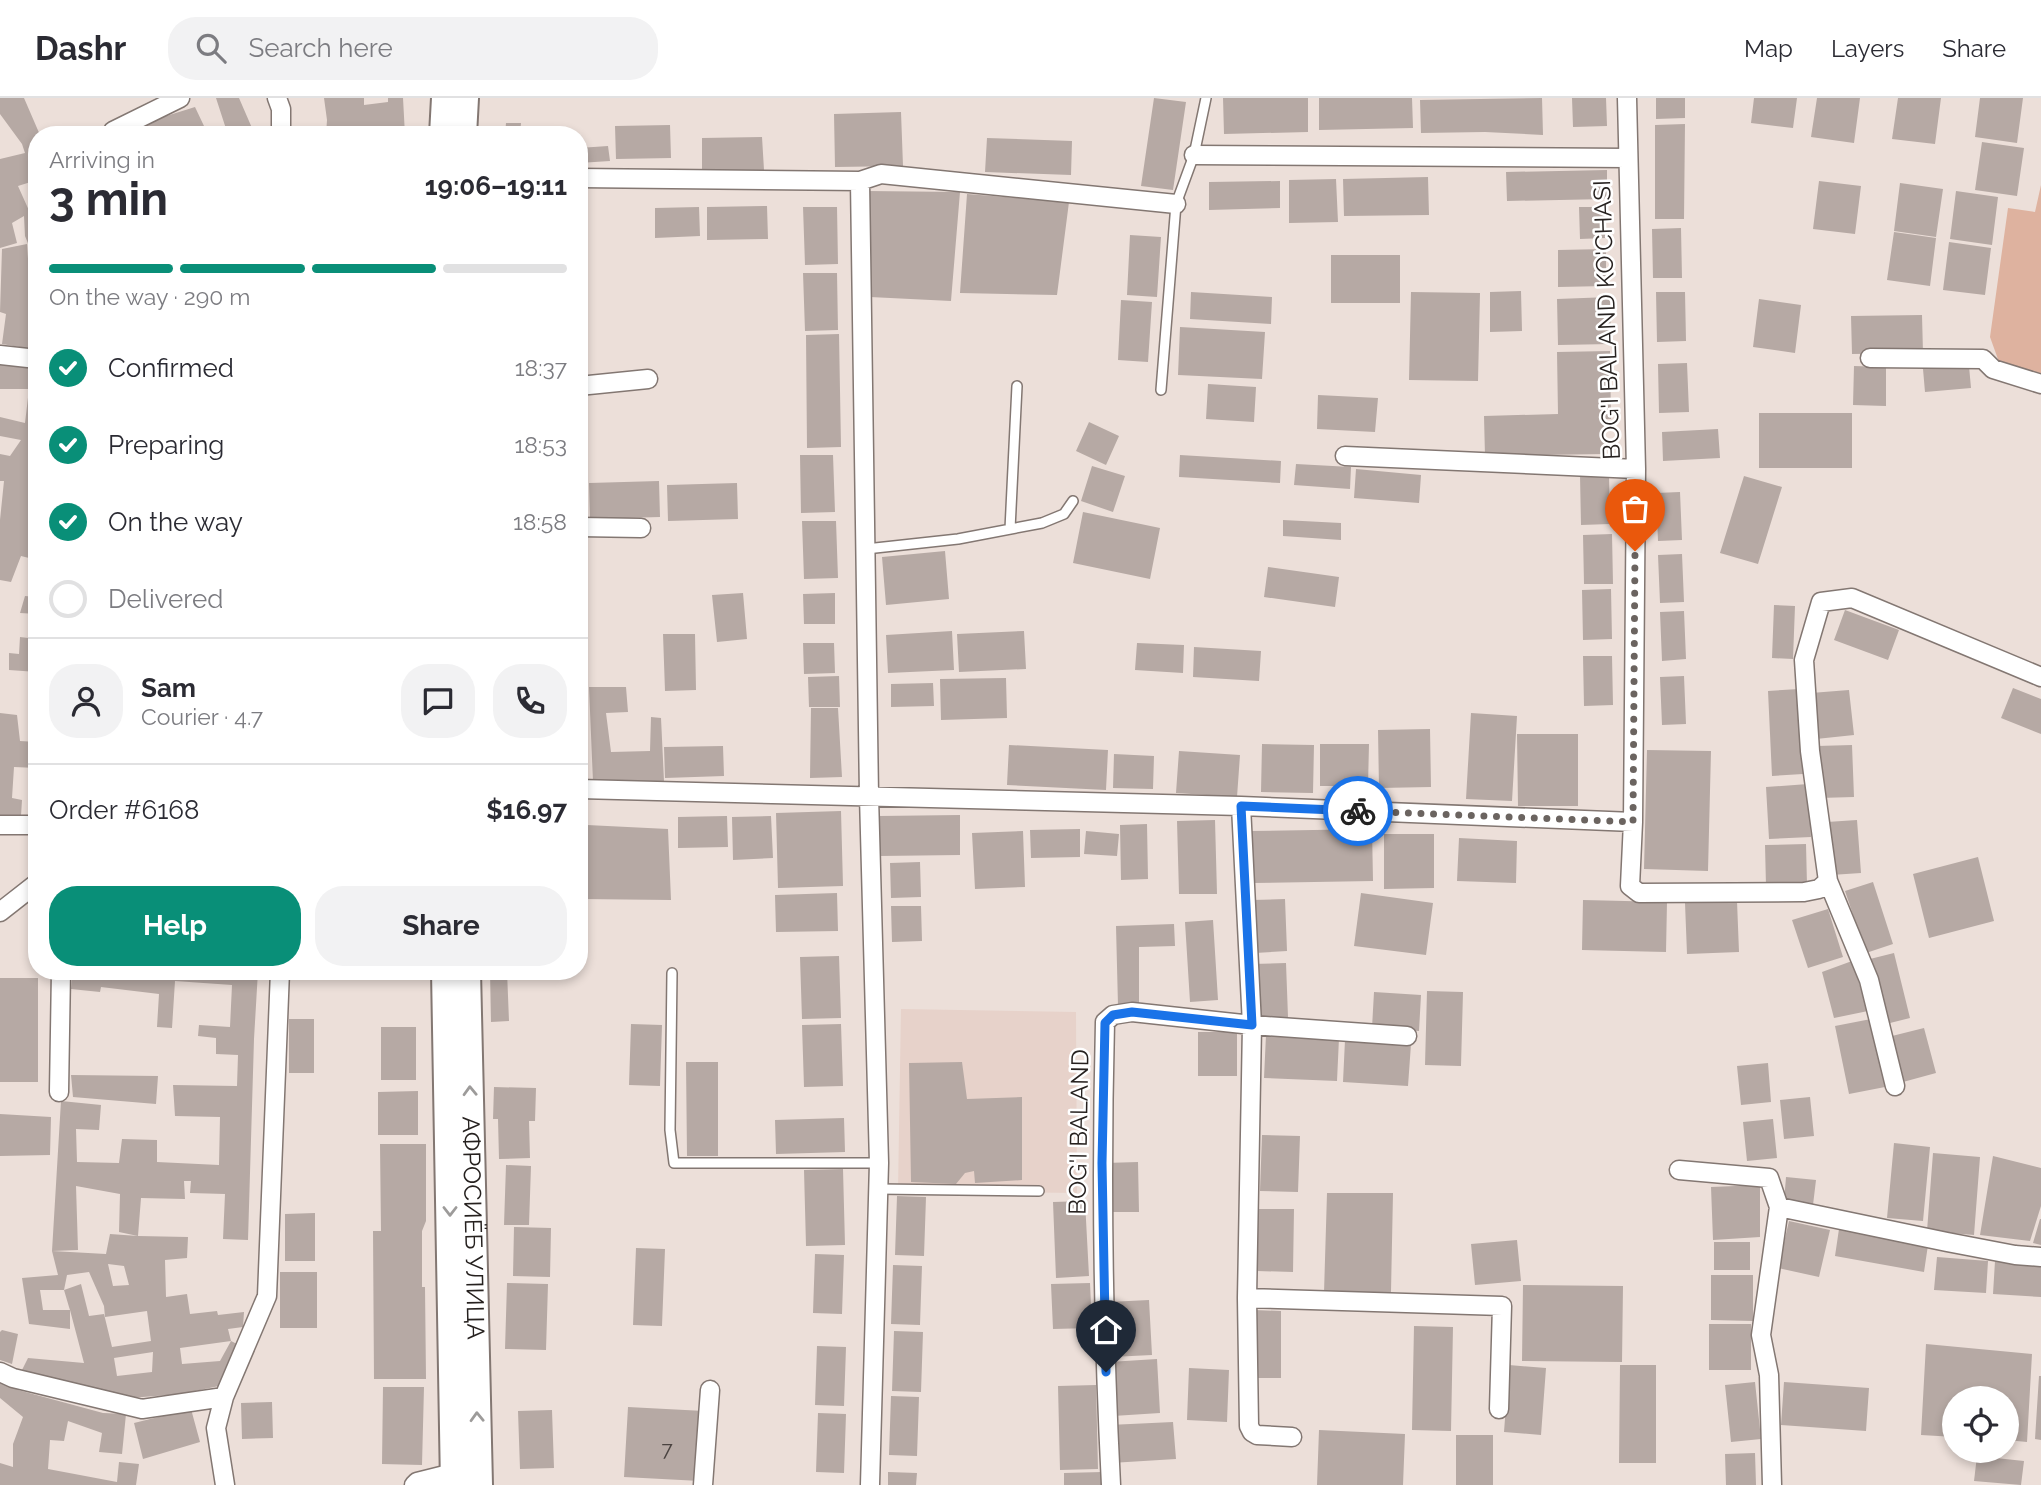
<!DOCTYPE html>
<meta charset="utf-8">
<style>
:root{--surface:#fff;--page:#f2f2f3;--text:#2b2b33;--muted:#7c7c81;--line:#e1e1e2;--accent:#098f78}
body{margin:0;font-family:Raleway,sans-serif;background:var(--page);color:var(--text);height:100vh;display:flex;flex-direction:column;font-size:26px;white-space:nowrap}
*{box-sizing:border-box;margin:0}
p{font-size:23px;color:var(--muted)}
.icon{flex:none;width:38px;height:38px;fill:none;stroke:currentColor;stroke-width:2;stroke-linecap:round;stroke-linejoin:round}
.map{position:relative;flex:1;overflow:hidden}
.details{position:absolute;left:28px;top:28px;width:560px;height:854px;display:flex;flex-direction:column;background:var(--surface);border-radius:28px;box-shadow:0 4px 10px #0003}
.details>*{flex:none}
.buttons{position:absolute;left:1942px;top:1288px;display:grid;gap:14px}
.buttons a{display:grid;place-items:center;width:77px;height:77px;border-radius:50%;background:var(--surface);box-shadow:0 4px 10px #0003;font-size:35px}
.pin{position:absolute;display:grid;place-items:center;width:60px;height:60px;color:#fff;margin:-72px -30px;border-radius:50% 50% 50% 0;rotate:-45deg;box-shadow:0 0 7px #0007}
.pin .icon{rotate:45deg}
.courier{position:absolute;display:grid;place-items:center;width:70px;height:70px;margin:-35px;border:5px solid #1a73e8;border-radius:50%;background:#fff;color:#222;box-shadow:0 2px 9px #0007}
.head em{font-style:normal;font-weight:700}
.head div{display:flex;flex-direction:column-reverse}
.head{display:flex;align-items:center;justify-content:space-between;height:119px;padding:0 21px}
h1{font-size:46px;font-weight:700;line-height:52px}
.bar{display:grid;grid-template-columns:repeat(4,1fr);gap:10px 7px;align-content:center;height:84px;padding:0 21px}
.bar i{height:9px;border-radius:5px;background:var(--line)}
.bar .selected{background:var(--accent)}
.bar p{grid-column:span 4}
.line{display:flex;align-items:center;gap:18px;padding:0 21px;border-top:2px solid var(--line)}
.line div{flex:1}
.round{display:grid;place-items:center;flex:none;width:74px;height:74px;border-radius:28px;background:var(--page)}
ol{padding:0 21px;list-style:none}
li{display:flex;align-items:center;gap:21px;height:77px}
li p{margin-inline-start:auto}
li .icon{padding:7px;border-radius:50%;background:var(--accent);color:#fff;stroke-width:4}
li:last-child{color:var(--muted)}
li i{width:38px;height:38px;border:4px solid var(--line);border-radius:50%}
.button{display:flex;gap:14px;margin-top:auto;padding:14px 21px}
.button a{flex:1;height:80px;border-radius:28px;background:var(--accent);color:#fff;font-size:28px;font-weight:700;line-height:80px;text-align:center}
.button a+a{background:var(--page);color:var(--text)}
header{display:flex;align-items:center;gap:42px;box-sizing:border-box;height:98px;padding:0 35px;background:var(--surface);border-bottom:2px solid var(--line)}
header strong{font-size:33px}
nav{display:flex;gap:38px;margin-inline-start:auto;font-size:24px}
.search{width:490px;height:63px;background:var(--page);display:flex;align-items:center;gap:18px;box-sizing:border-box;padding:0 24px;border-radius:28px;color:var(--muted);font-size:26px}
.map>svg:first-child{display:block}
</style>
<header>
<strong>Dashr</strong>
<div class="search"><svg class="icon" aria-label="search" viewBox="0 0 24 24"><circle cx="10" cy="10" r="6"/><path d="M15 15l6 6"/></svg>Search here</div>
<nav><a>Map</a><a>Layers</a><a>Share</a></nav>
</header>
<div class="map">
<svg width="2041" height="1387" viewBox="0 0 2041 1387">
<rect width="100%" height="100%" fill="#ecdfd9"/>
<!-- built -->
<path fill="#e7d2ca" d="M901,911L1076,914L1077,1095L898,1093Z"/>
<!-- green -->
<path fill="#deb29f" d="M2041,87V275L2030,274L1999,264L1990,239L2008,110L2035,114Z"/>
<!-- building -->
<path fill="#b6a9a4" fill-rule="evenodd" d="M0,0H24L40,37H37V50L32,53L37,52V82L18,88L31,117H37V167L25,138L24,118L12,125L17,145L0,150V61L25,55L22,46L0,16Z
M216,0H239L252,30L244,37H228Z
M324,0H364V7L388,4V0H403L405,37H326L327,22Z
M1154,0L1186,4L1173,92L1141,88Z
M1223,0H1308V34L1224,36Z
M1319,0H1412L1413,30L1319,32Z
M1542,0L1543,37L1485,34L1421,35L1420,2Z
M1572,0H1606L1607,28L1573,29Z
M1656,0H1685V20L1656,21Z
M1754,0H1797L1793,30L1751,25Z
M1817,0H1860L1854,45L1811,39Z
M1898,0H1941L1935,46L1892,41Z
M1980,0H2023L2017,45L1975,39Z
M195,9L204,28L186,37H171L169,33L161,37H122L163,19Z
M901,14L903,68L835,69L834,16Z
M506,25H521L520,37H505Z
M1685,26L1684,121H1655V27Z
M670,27L671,60L616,61L615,28Z
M317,31V37H296L295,34Z
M762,39L764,72L702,73V40Z
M987,40L1072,43L1071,77L985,74Z
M1982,44L2024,50L2017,98L1975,92Z
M608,48L610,63L579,65V50Z
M1607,72V101L1507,103L1506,74Z
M1428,79L1429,117L1344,118L1343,81Z
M1336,81L1338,124L1289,125V82Z
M1280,83V110L1209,112V84Z
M1819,83L1861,88L1855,136L1813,131Z
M1900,85L1943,91L1936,139L1894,133Z
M867,93L960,94L951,203L870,199Z
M1956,93L1998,99L1992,147L1950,141Z
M967,96L1069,104L1057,197L960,195Z
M767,108L768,141L707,142V109Z
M699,109L700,138L655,140V110Z
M803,109H837L838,166L805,167Z
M1579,109H1605V140L1580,141Z
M1681,130L1682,180H1653L1652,131Z
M1894,134L1936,140L1930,188L1887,182Z
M1130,137L1161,139L1157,199L1127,197Z
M1949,144L1991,150L1985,197L1943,192Z
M27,146L29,175L37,176V252L2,246L6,216L0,214L2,151Z
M1606,151V188L1558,189V152Z
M1331,157H1400V205H1331Z
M803,175H837L838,232L805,233Z
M1521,193L1522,233L1490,234V194Z
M1191,194L1272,199L1271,226L1190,221Z
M1411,194L1480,195L1478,283L1409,282Z
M1656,194H1685L1686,243L1657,244Z
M1610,199L1611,246L1558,247L1557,201Z
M1759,201L1801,207L1795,255L1753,249Z
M1121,202L1152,204L1148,264L1118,262Z
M1922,217L1923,255L1852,256L1851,218Z
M1180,229L1265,234L1262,281L1178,277Z
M839,236L841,349L807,350L806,237Z
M1610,253L1611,321H1605L1606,356L1485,358L1484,318L1558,316L1557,254Z
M0,263L37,265V446L33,461L21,458L11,484L0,482V422L4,383H0V356L10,358L21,342L0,338V319L25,325L29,291H0Z
M1687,265L1689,314L1659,315L1658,266Z
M1854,268L1886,269V308L1853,307Z
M1969,268L1971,290L1925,294L1923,271Z
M1208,286L1256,289L1254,324L1206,321Z
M1318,297L1378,300L1375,334L1317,331Z
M1759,315H1852V370H1759Z
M1089,324L1119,338L1106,367L1076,353Z
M1718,331L1720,360L1663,363L1662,334Z
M800,357H833L835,414L801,415Z
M1180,357L1281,363L1280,385L1179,379Z
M579,359L585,360L580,383H579Z
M1296,366L1351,369L1350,391L1294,387Z
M1092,368L1125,378L1113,414L1081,403Z
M1356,371L1421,377L1419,405L1354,400Z
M1580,377H1609L1610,426L1581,427Z
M1744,378L1782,389L1758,466L1720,455Z
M659,383L660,419L590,421L589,385Z
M737,385L738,421L668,423L667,387Z
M1680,394L1682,442L1658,443L1656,395Z
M1083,414L1160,430L1150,481L1073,465Z
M1283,422L1341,425V442L1283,438Z
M802,423H836L838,480L804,481Z
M1612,436L1613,486H1584L1583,437Z
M945,453L949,501L886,507L882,459Z
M1682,456L1684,504L1660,505L1658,457Z
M1268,469L1339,479L1335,509L1264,499Z
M1611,491L1612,541L1583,542L1582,492Z
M743,495L747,541L717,544L712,497Z
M835,495V526H804L803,496Z
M25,498L37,499V516L20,515Z
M1774,507L1795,508L1793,561L1772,560Z
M1845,512L1899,532L1888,562L1834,542Z
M1684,513L1686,561L1662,563L1660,514Z
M952,533L954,572L888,575L886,537Z
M1024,533L1026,571L959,574L957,536Z
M663,536H695L696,592L665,593Z
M20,539L37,541V574L9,572V555L19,556Z
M803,545H834L835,575L804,576Z
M1137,545L1184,547L1183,575L1135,572Z
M1194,549L1261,553L1259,583L1193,579Z
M1583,558H1612L1613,607L1584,608Z
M839,578L840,609H809L808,579Z
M1684,578L1686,626L1662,627L1660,579Z
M1006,580L1007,620L941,622L940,581Z
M933,585L934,608L891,609V586Z
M589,589H626L628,614L606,615L611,654L650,653L651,619L661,620L664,683L593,684Z
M2013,590L2041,601V636L2001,620Z
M1799,591L1803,676L1772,678L1768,593Z
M1849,592L1854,637L1816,641L1811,595Z
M811,610H838L842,679L810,680Z
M0,615L17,617L20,643L37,644V670L14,669L12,700L22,702L21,718H0Z
M1471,615L1517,618L1512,703L1466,701Z
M1430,631L1431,689L1379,690L1378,632Z
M1517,636H1578V708H1518Z
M1262,646L1314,647L1313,695L1261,694Z
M1320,646H1369L1368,688H1320Z
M1009,647L1108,652L1106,692L1007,687Z
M1852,647L1854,699L1819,700L1817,648Z
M723,648L724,678L665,680L664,649Z
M1647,652L1711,653L1708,773L1644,771Z
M1179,653L1240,657L1237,699L1176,695Z
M1114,656L1154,658L1153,691L1113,690Z
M1808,686L1811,739L1769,741L1766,689Z
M841,713L843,788L778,790L776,715Z
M960,717V757L879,758V718Z
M727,718L728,749L678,750V719Z
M771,718L773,760L733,762L732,719Z
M1215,722L1217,796H1179L1177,723Z
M1857,722L1861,775L1831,777L1827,724Z
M1147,726L1148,781L1121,782L1120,727Z
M587,727L668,731L671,802L581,801Z
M1080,731V759L1031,760L1030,732Z
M1372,731L1373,783L1252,785L1250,733Z
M1023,733L1025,789L975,791L972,735Z
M1086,733L1119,736L1117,758L1084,756Z
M1384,736H1434V790L1384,791Z
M1459,740L1517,743L1516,785L1457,783Z
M1806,746L1807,787L1766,788L1765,747Z
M1978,759L1994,823L1929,840L1913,776Z
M920,764L921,799L891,800L890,765Z
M1873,784L1893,846L1866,855L1845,793Z
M837,795L838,833L776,834L775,797Z
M1361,795L1433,805L1426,857L1354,848Z
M1285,801L1287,853L1255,855L1253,802Z
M1583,802L1667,804L1666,854L1582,852Z
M1737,803L1739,854L1687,856L1685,805Z
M891,808H921L922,843L892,844Z
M1828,811L1843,859L1808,870L1792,822Z
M1213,822L1218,902L1190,904L1185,824Z
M1174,826L1175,848L1139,849V907L1118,908L1116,828Z
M1894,855L1910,920L1886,926L1870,861Z
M839,858L841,920L802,921L800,859Z
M1852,863L1868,913L1834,920L1822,874Z
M1286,865L1288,919L1254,920L1252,866Z
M73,873H258L254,941L248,1142L223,1141L225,1096L190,1095L191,1083H184L185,1101L141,1100L138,1138L188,1139L187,1160L165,1162L166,1199L187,1196L190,1216L217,1213L218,1217L244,1214L243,1229L228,1231L231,1243L237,1246L219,1288L181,1296L117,1301L19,1278L28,1260L84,1265L70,1212L69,1209L64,1192L81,1186L89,1218L104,1216L112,1249L151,1243L147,1213L105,1219L104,1208L89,1174L67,1177L64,1192H40L43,1212H70V1231L29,1226L22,1180L58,1177L52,1153L61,1003L101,1007L99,1032L76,1031L77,1064L119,1065L122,1041L157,1042V1064L219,1067L220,1019L175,1018L173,987L237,988L238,957L216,956V940L198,938L199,927L230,929L232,887L175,883L172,930L157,929L159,896L101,889L100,894L71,891ZM76,1088L120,1096L119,1134L138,1138L110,1136L106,1156L52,1153L78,1152ZM108,1166L124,1168L129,1187L113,1188ZM231,1243L220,1263L182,1266L180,1250ZM153,1254L152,1274L117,1278L114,1260Z
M490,873H507L509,923L491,924Z
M0,880H38V984H0Z
M1427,893L1463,894L1461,968L1425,967Z
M1374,894L1421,897L1419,933L1372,930Z
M289,921H314V975H289Z
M1871,921L1885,989L1849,996L1835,928Z
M631,926L662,927L660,988L629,987Z
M841,926L843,988L804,989L802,927Z
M381,929H416V982H381Z
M1924,930L1936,975L1903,984L1892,938Z
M1198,934H1237V978H1198Z
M1266,937L1339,940L1337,983L1264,980Z
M1345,942L1411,946L1408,988L1343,984Z
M686,964H718V1058H687Z
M962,964L967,1001L1022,999V1082L975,1085L974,1073L965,1075L956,1086L911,1084L909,965Z
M1768,965L1771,1004L1741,1007L1737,968Z
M71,977L158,978L156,1006L73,999Z
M494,989L536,990L535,1023H529L530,1060L499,1061L498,1021H493Z
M418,993V1037H378V994Z
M1810,999L1814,1038L1784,1041L1780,1002Z
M0,1016L51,1019L50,1057L0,1058Z
M844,1020L845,1054L776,1056L775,1022Z
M1773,1021L1777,1060L1747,1063L1743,1024Z
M1262,1037L1300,1038L1298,1094L1260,1093Z
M1894,1045L1930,1049L1923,1123L1887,1120Z
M380,1046H426V1123L422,1133V1189H425L426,1281H374L373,1133H381Z
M1933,1055L1980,1059L1974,1137L1927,1133Z
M1993,1058L2041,1070V1108L2030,1143L1980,1137Z
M1138,1064L1139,1114H1106L1105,1065Z
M506,1067L531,1068L529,1127H504Z
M843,1071L845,1147L806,1148L804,1072Z
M1786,1079L1816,1082L1813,1107L1784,1104Z
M1760,1087V1139L1713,1142L1711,1089Z
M1327,1095H1393L1391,1194L1324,1195Z
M897,1098L926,1099L924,1158L895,1157Z
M1085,1103L1089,1178L1056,1180L1053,1104Z
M1257,1111H1294L1293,1174L1257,1173Z
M315,1115V1163H285V1116Z
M2040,1121H2041V1147L2033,1145Z
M1789,1123L1830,1132L1819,1179L1778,1170Z
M514,1129L551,1130L550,1179L513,1178Z
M1839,1131L1928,1147L1924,1174L1835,1158Z
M1517,1142L1521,1183L1475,1187L1471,1146Z
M1714,1144H1750V1172H1714Z
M636,1150L665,1151L662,1228L633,1227Z
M815,1156L844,1157L842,1216L813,1215Z
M1937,1159L1988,1163L1986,1195L1934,1192Z
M1995,1163L2041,1166V1199L1993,1196Z
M893,1167L922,1168L920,1227L891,1226Z
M280,1174H317V1230H280Z
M1711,1177H1753V1223L1711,1222Z
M507,1185L548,1186L546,1252L505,1251Z
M1090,1185L1092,1230L1053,1231L1051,1186Z
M1523,1187L1623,1188L1622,1264L1522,1263Z
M1149,1202L1152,1257L1111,1259L1108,1204Z
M1254,1212L1281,1213V1280H1254Z
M1709,1226H1751V1272H1709Z
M1414,1228L1453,1229L1451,1333L1412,1332Z
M2,1232L18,1236L12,1266L0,1262V1234Z
M894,1233L923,1234L921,1294L892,1293Z
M1926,1246L2032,1256L2027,1344L2007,1342V1300H1955V1339L1921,1337Z
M817,1248L846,1249L844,1308L815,1307Z
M1157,1261L1160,1315L1113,1318L1109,1264Z
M1509,1267L1546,1270L1541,1337L1504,1334Z
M1620,1267H1656V1365H1619Z
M1189,1270L1229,1272L1227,1324L1187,1322Z
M2039,1278H2041V1342L2035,1341Z
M0,1282L18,1292L103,1315L126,1316L122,1356L99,1354L102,1335L68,1323L64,1343L50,1342L48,1371L117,1384L119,1364L139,1366L136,1387H0V1365L13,1369V1346L23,1319L0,1300Z
M1755,1284L1761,1341L1731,1344L1725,1287Z
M1784,1284L1869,1290L1866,1333L1781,1327Z
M1096,1287L1098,1371L1060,1372L1058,1288Z
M383,1289H424L422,1367L382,1366Z
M891,1298L919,1299L917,1358L889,1357Z
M272,1304L273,1340L242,1341L241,1305Z
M628,1309L704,1313L700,1383L624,1379Z
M191,1311L200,1344L143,1361L134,1325Z
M552,1312L554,1370L520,1371L518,1313Z
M818,1315L846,1316L844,1375L816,1374Z
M1173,1324L1176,1361L1111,1365L1109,1327Z
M1319,1332L1405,1336L1403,1387H1317Z
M1456,1337H1493V1387H1456Z
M1755,1355L1756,1387H1726L1725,1356Z
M1977,1358L2024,1363L2021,1387L1974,1383Z
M888,1374L917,1375L916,1387H888Z
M1102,1374V1387H1064V1375Z"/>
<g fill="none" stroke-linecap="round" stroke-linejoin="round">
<!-- lane casing -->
<g stroke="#837772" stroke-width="12">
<path id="lane" d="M1161,292L1176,106L1194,57L1206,0
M1010,431L1017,288
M866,451L958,441L1042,425L1064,416L1073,403
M672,875L670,1032L674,1065H879
M878,1091L1039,1093"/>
</g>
<!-- street casing -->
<g stroke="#837772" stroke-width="21">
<path id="street" d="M277,0L281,11V37
M113,33L180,0
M1194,57L1627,60
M579,80L860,83L881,76L1176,106
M860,83L869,698L879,1065L870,1387
M0,257L37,261
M1870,260L1983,261L1993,271L2041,286
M579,288L648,281
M1345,358L1636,371
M579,429L641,430
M579,691L1241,708L1633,724L1636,371L1627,0
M1633,724L1630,788L1639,795L1804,794L1819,791L1828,783
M0,727H37
M0,814L37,785
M1895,988L1869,882L1828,783L1810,653L1804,562L1821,504L1852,500L2041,579
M59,994L61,873
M1679,1072L1769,1080L1779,1109L1761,1237L1769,1277L1772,1387
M1779,1109L1947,1144L2015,1157L2041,1159
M1247,1200L1502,1208L1499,1311
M0,1274L13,1280L142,1311L224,1299
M1292,1339L1257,1337L1252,1334L1249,1328L1247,1200L1252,927L1407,938
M225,1387L216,1330L224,1299L267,1198L280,873
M414,1387L417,1384L453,1375
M703,1387L710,1292
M1111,1387C1103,1233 1101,1079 1105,924L1113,917L1132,914L1252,927L1241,708"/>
</g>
<!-- primary casing -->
<g stroke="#837772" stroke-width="30">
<g id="primary">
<path d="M443,37L445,0"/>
<path d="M463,37L465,0"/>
<path d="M445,873L454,1387"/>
<path id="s1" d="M467,873L479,1387"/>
</g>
</g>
<!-- lane -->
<use href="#lane" stroke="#fff" stroke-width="9"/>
<!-- street -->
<use href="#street" stroke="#fff" stroke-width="18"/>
<!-- primary -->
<use href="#primary" stroke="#fff" stroke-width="26"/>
</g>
<!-- one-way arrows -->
<defs><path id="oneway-chevron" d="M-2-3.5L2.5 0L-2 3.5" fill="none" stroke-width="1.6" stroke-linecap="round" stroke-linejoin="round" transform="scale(1.75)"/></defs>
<g stroke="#9d9b9a">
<use href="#oneway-chevron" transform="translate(470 993) rotate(-92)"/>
<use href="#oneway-chevron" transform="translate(450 1113) rotate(90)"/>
<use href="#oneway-chevron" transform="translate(477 1319) rotate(-92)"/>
</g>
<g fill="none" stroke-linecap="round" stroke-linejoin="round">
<!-- done -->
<path stroke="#6b6460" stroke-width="7" stroke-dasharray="0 12.6" d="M1358,713L1633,724L1635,453"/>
<!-- route -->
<path stroke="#1a73e8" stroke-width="9" d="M1106,1274L1102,1065L1105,925L1113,917L1132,914L1252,927L1241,708L1358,713"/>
</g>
<g text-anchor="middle" stroke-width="5" stroke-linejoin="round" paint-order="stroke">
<!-- number labels -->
<g font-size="21" fill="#4a4340">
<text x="667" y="1358">7</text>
</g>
<!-- street labels -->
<g font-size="24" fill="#26211f" stroke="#fff">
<text transform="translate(1607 222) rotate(-92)" y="8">BOG'I BALAND KO'CHASI</text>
<text transform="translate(1079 1034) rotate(-89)" y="8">BOG'I BALAND</text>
<text dy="8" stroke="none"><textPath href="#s1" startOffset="257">АФРОСИЁБ УЛИЦА</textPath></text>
</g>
</g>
</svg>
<div class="buttons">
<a><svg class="icon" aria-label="locate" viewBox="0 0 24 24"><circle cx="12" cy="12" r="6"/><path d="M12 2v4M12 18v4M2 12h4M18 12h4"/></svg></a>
</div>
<div class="pin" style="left:1635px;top:453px;background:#ea580c"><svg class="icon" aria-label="bag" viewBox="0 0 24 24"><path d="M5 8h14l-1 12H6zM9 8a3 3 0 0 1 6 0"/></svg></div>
<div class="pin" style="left:1106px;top:1274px;background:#1f2937"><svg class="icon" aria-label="home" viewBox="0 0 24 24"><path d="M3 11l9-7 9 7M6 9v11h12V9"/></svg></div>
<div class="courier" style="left:1358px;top:713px"><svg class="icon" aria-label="bike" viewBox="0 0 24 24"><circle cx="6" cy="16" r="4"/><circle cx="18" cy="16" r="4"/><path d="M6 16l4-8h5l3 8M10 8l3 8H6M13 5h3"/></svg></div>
<section class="details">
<div class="head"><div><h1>3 min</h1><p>Arriving in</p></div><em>19:06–19:11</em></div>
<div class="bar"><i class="selected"></i><i class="selected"></i><i class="selected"></i><i></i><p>On the way · 290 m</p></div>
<ol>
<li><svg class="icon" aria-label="check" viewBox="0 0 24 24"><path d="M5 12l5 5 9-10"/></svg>Confirmed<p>18:37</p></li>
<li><svg class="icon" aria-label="check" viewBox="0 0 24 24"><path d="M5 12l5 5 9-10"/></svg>Preparing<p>18:53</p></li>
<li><svg class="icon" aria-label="check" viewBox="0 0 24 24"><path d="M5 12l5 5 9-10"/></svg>On the way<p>18:58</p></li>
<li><i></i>Delivered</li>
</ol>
<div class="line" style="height:126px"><a class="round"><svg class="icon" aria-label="person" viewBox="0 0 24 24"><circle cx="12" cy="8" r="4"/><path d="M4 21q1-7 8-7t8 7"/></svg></a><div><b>Sam</b><p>Courier · 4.7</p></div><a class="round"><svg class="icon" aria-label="chat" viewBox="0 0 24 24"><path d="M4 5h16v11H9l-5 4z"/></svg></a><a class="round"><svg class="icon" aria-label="phone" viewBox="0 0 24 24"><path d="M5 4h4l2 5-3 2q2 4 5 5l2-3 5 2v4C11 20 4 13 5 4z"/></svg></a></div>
<div class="line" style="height:91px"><div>Order #6168</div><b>$16.97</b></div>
<div class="button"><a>Help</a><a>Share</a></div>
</section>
</div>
